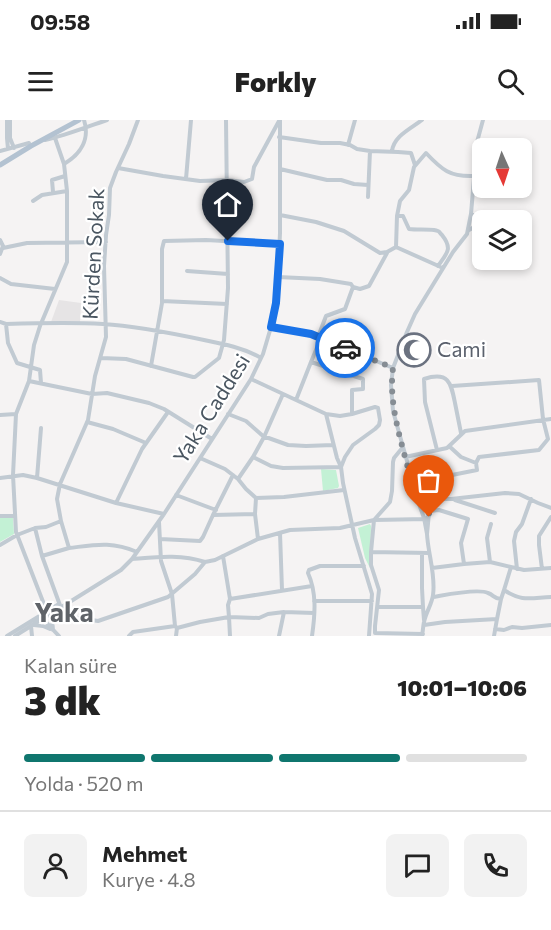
<!DOCTYPE html>
<html lang="tr">
<meta charset="utf-8">
<style>
:root{--surface:#fff;--page:#f2f2f2;--text:#222;--muted:#767676;--line:#e0e0e0;--accent:#0f766e}
body{margin:0;font-family:Commissioner,sans-serif;background:var(--page);color:var(--text);height:100vh;display:flex;flex-direction:column;font-size:22px;white-space:nowrap}
*{box-sizing:border-box;margin:0}
p{font-size:20px;color:var(--muted)}
.icon{flex:none;width:33px;height:33px;fill:none;stroke:currentColor;stroke-width:2;stroke-linecap:round;stroke-linejoin:round}
.map{position:relative;height:516px;overflow:hidden}
.panel{display:flex;flex-direction:column;background:var(--surface);flex:1}
.panel>*{flex:none}
.needle{width:39px;rotate:177deg}
.buttons{position:absolute;left:472px;top:18px;display:grid;gap:12px}
.buttons a{display:grid;place-items:center;width:60px;height:60px;border-radius:9px;background:var(--surface);box-shadow:0 3px 9px #0003;font-size:30px}
.pin{position:absolute;display:grid;place-items:center;width:51px;height:51px;color:#fff;margin:-62px -26px;border-radius:50% 50% 50% 0;rotate:-45deg;box-shadow:0 0 6px #0007}
.pin .icon{rotate:45deg}
.courier{position:absolute;display:grid;place-items:center;width:60px;height:60px;margin:-30px;border:4px solid #1a73e8;border-radius:50%;background:#fff;color:#222;box-shadow:0 2px 8px #0007}
.summary em{font-style:normal;font-weight:800}
.summary div{display:flex;flex-direction:column-reverse}
.summary{display:flex;align-items:center;justify-content:space-between;height:102px;padding:0 24px}
h1{font-size:39px;font-weight:800;line-height:45px}
.bar{display:grid;grid-template-columns:repeat(4,1fr);gap:9px 6px;align-content:center;height:72px;padding:0 24px}
.bar i{height:8px;border-radius:4px;background:var(--line)}
.bar .current{background:var(--accent)}
.bar p{grid-column:span 4}
.line{display:flex;align-items:center;gap:15px;padding:0 24px;border-top:2px solid var(--line)}
.line div{flex:1}
.round{display:grid;place-items:center;flex:none;width:63px;height:63px;border-radius:9px;background:var(--page)}
.status{display:flex;justify-content:space-between;align-items:center;height:42px;padding:0 30px;background:var(--surface);direction:ltr}
.status svg{height:16px;fill:currentColor}
header{display:flex;justify-content:space-between;align-items:center;height:78px;padding:0 24px;background:var(--surface);font-size:27px;font-weight:800}
.map>svg:first-child{display:block}
</style>
<div class="status"><b>09:58</b><svg viewBox="0 0 49 12"><path d="M0 12V9h3v3zM5 12V6h3v6zM10 12V3h3v9zM15 12V0h3v12zM26 1h20v11H26zM47 4h2v5h-2z"/></svg></div>
<header><svg class="icon" aria-label="menu" viewBox="0 0 24 24"><path d="M4 6h16M4 12h16M4 18h16"/></svg>Forkly<svg class="icon" aria-label="search" viewBox="0 0 24 24"><circle cx="10" cy="10" r="6"/><path d="M15 15l6 6"/></svg></header>
<div class="map">
<svg width="551" height="516" viewBox="0 0 551 516">
<rect width="100%" height="100%" fill="#f5f3f3"/>
<!-- education -->
<path fill="#e6e4e5" d="M59,180L81,183L80,202H51Z"/>
<!-- green -->
<path fill="#c3f1d5" d="M321,349L336,350L339,366L338,368L323,371Z
M0,397H13L14,414L0,422Z
M370,404L371,406L370,448L365,438L358,408Z"/>
<g fill="none" stroke-linecap="round" stroke-linejoin="round">
<!-- minor -->
<path stroke="#c1cad2" stroke-width="4" d="M7,0V18L8,29
M10,0V18L14,28
M279,17L321,23H340L350,25L357,29L370,31L398,32L411,33L415,45
M45,20C67,15 86,7 107,0
M348,25L355,0
M0,31L29,23
M392,31C394,16 410,9 422,0
M64,44C81,34 90,19 84,0
M118,48L163,56L200,61L227,60L244,62L252,59L254,47L279,1
M280,49L327,60H341L354,64L368,65
M186,59L191,0
M53,72L52,60L65,56
M368,77L370,31
M33,81L42,75L67,71
M280,95L316,102L344,111L380,133L387,132L396,127
M397,96H403L409,109C417,110 426,109 434,110C440,111 438,111 442,115C453,129 447,133 438,146
M469,110L476,106L477,96L471,94
M0,120L3,126L0,134
M3,128L27,123L106,122
M443,148L396,127L397,96L400,81L409,70L414,47L426,33C442,50 450,57 474,56
M187,151L228,154
M278,157L320,159L351,164L353,167
M0,158L11,164L55,169
M162,181L227,184
M0,202L6,204C38,203 71,202 103,204C137,206 171,213 204,220C224,224 244,228 261,238
M6,204L8,223L17,243L40,250L41,263
M271,207L311,214L393,248
M318,217L326,196L345,189L353,167L360,169L369,166L387,133
M101,238L126,239L193,257H195L219,238L224,220L228,168L226,0
M311,242L321,218
M151,246L162,183V129L164,121L206,120L280,124
M251,259L326,294L340,296L352,294L375,287L378,288L380,300L379,305L375,309L353,325L345,337L341,347L343,363L355,418L372,474L369,516
M29,261L92,274L107,273L149,283L164,289L212,319
M452,266L539,260L543,299L548,319L539,330L479,337L476,343
M296,280L311,242L363,259V269L352,270V294
M228,294L246,301L263,316L288,325L306,326L333,325
M326,294L337,338L341,347L283,348L271,346L253,337L238,359L246,369L256,378L284,377L344,370
M0,295L16,294
M87,302L113,309L146,323
M403,327L394,338L393,342L392,371L390,382L374,400L371,432L429,433
M437,330L425,282L424,259C449,251 451,263 455,283C457,293 459,303 461,313
M253,337L264,317L283,274
M405,337L447,328L465,311L551,299
M200,338L225,349L238,359
M233,355L213,395L255,394
M0,358L23,355L37,358L116,383
M37,358L41,308
M412,363L477,350L476,343L461,337L449,326
M176,375L216,390
M256,378L255,394L258,419
M425,379L429,393L427,414L424,398L419,384L420,381L422,379H451L505,373L519,374L538,383L551,388
M455,380L495,393
M419,384L393,291L391,265L393,248L407,212L415,194L453,132L467,114L471,94L477,22L483,0
M429,391L439,390L468,399L461,423L464,444L432,448
M164,394L116,383L142,329L168,292
M0,396H15
M159,402L161,441L172,474L175,506L177,508L176,516
M35,408L46,407L61,401
M280,413L282,470
M160,419L200,421L203,417L213,395
M0,425L17,415L35,408L42,436L61,488
M137,432C111,421 95,425 69,428L61,401L57,379L60,364L88,300L95,256L106,217L104,146L106,115L109,95L110,68L116,52L129,24L138,0
M371,432V445L379,470L375,506V513L423,514
M422,433V468L423,487
M42,436L69,428
M223,436L230,479L312,466
M132,439C157,437 181,434 205,442
M490,442L487,418L491,404
M464,444L490,442L524,450L551,448
M511,447L504,470C522,482 530,478 551,477
M517,449L514,421L516,412L522,404L531,379
M542,449L539,425V416L551,397
M433,477C445,475 478,468 488,473C494,475 494,479 501,479L504,470
M314,481H372
M378,487H423L424,500
M47,492L16,412L13,355L16,294L29,261L34,225L40,206L67,142V71L64,44L55,18
M52,494L98,501L168,477L195,454L205,442L215,440L258,419L290,410L340,408L374,400L426,399L429,396
M43,499L59,516
M34,505L43,506L50,509
M424,505L445,502L497,499L501,479
M31,506L32,516
M177,508L200,502L229,497L228,485L230,479
M495,509L504,510L512,507L522,508L551,505
M53,510L52,499L55,496
M7,516L59,484
M15,516L121,450L132,439L164,394L251,259L263,234L271,207L276,183L278,157L280,113V0
M129,516L133,512L175,506
M230,516L229,497L259,498L268,494L284,492
M279,516L284,492L314,493
M312,516C315,495 317,473 308,453L309,450L320,446H364
M422,516C423,511 423,506 424,502C426,492 432,484 433,475C436,455 428,434 427,414
M494,516L497,499"/>
<!-- major -->
<path stroke="#b3c2d1" stroke-width="5" d="M0,45L31,26L79,0"/>
</g>
<g fill="none" stroke-linecap="round" stroke-linejoin="round">
<!-- done -->
<path stroke="#868d94" stroke-width="6" stroke-dasharray="0 10.8" d="M345,228L393,248C389,280 398,310 406,341C409,350 410,361 414,369C420,381 430,379 429,397"/>
<!-- route -->
<path stroke="#1a73e8" stroke-width="8" d="M228,121L280,124L276,183L271,207L311,214L345,228"/>
</g>
<!-- icons -->
<defs>
<g id="mosque-ring" transform="scale(1.725)"><circle r="9.5" fill="#fff" stroke="#6b7280" stroke-width="1.5"/><path d="M3.5-4.9A6 6 0 1 0 3.5 4.9A5 5 0 1 1 3.5-4.9Z" fill="#6b7280"/></g>
</defs>
<g fill-rule="evenodd">
<use href="#mosque-ring" x="414" y="230"/>
</g>
<g text-anchor="middle" stroke-width="4.5" stroke-linejoin="round" paint-order="stroke">
<!-- street labels -->
<g font-size="21" fill="#4a5661" stroke="#fff">
<text transform="translate(94 134) rotate(-87)" y="7">Kürden Sokak</text>
<text transform="translate(212 289) rotate(-58)" y="7">Yaka Caddesi</text>
</g>
<!-- worship labels -->
<g font-size="21" fill="#5b616d" stroke="#fff" text-anchor="start">
<text x="437" y="237">Cami</text>
</g>
<!-- district labels -->
<g font-size="27" font-weight="bold" fill="#5f6368" stroke="#fff">
<text x="64" y="502">Yaka</text>
</g>
</g>
</svg>
<div class="buttons">
<a><svg class="needle" viewBox="-14 -14 28 28"><path d="M0-13l5 13h-10z" fill="#e53935"/><path d="M0 13l5-13h-10z" fill="#767676"/></svg></a>
<a><svg class="icon" aria-label="layers" viewBox="0 0 24 24"><path d="M12 4l9 5-9 5-9-5zM3 14l9 5 9-5"/></svg></a>
</div>
<div class="pin" style="left:429px;top:397px;background:#ea580c"><svg class="icon" aria-label="bag" viewBox="0 0 24 24"><path d="M5 8h14l-1 12H6zM9 8a3 3 0 0 1 6 0"/></svg></div>
<div class="pin" style="left:228px;top:121px;background:#1f2937"><svg class="icon" aria-label="home" viewBox="0 0 24 24"><path d="M3 11l9-7 9 7M6 9v11h12V9"/></svg></div>
<div class="courier" style="left:345px;top:228px"><svg class="icon" aria-label="car" viewBox="0 0 24 24"><path d="M5 17H2v-5l4-1 3-4h7l3 4 3 1v5h-3M9 17h6M6 11h13"/><circle cx="7" cy="17" r="2"/><circle cx="17" cy="17" r="2"/></svg></div>
</div>
<section class="panel">
<div class="summary"><div><h1>3 dk</h1><p>Kalan süre</p></div><em>10:01–10:06</em></div>
<div class="bar"><i class="current"></i><i class="current"></i><i class="current"></i><i></i><p>Yolda · 520 m</p></div>
<div class="line" style="height:108px"><a class="round"><svg class="icon" aria-label="person" viewBox="0 0 24 24"><circle cx="12" cy="8" r="4"/><path d="M4 21q1-7 8-7t8 7"/></svg></a><div><b>Mehmet</b><p>Kurye · 4.8</p></div><a class="round"><svg class="icon" aria-label="chat" viewBox="0 0 24 24"><path d="M4 5h16v11H9l-5 4z"/></svg></a><a class="round"><svg class="icon" aria-label="phone" viewBox="0 0 24 24"><path d="M5 4h4l2 5-3 2q2 4 5 5l2-3 5 2v4C11 20 4 13 5 4z"/></svg></a></div>
</section>
